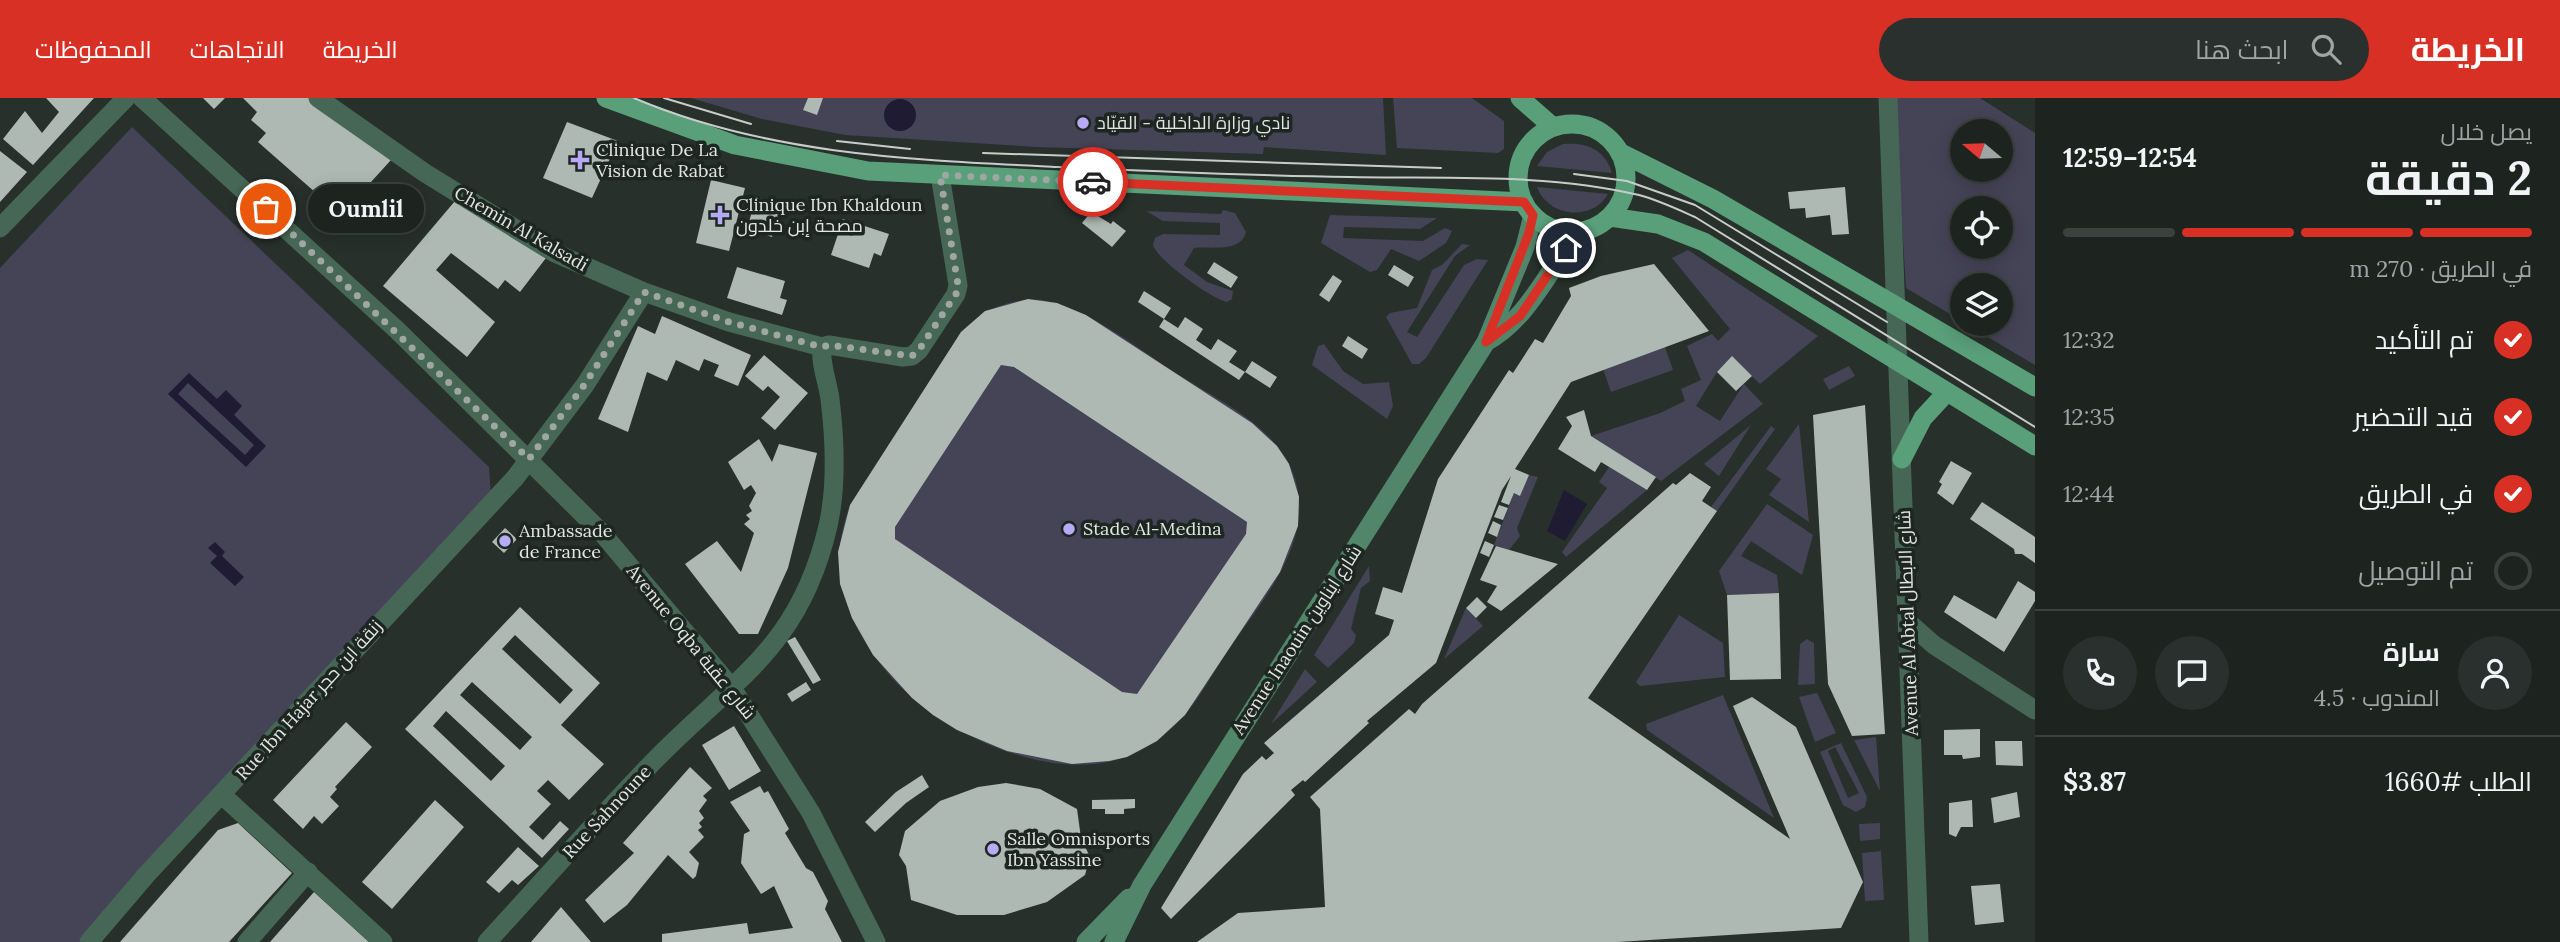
<!DOCTYPE html>
<html lang="ar">
<meta charset="utf-8">
<style>
:root{--surface:#1d2420;--page:#2a302d;--text:#f1f3f6;--muted:#a0a4a5;--line:#3b413e;--accent:#d93025}
body{margin:0;font-family:Lora,Cairo,serif;background:var(--page);color:var(--text);direction:rtl;height:100vh;display:flex;flex-direction:column;font-size:26px;white-space:nowrap}
*{box-sizing:border-box;margin:0}
p{font-size:23px;color:var(--muted)}
.icon{flex:none;width:38px;height:38px;fill:none;stroke:currentColor;stroke-width:2;stroke-linecap:round;stroke-linejoin:round}
.map{position:relative;flex:1;overflow:hidden;direction:ltr}
.details{display:flex;flex-direction:column;background:var(--surface);width:525px}
.details>*{flex:none}
.needle{width:46px;rotate:289deg}
.buttons{position:absolute;left:1950px;top:21px;display:grid;gap:14px}
.buttons a{display:grid;place-items:center;width:63px;height:63px;border-radius:50%;background:var(--surface);box-shadow:0 4px 18px #0003,0 0 0 2px var(--line);font-size:35px}
.pin{position:absolute;display:grid;place-items:center;width:60px;height:60px;color:#fff;margin:-30px;border:4px solid #fff;border-radius:50%;box-shadow:0 2px 7px #0007}
.courier{position:absolute;display:grid;place-items:center;width:70px;height:70px;margin:-35px;border:5px solid #d93025;border-radius:50%;background:#fff;color:#222;box-shadow:0 2px 9px #0007}
.bubble{position:absolute;height:49px;border-radius:24px;background:var(--surface);box-shadow:0 4px 18px #0003,0 0 0 2px var(--line);font-size:23px;font-weight:700;line-height:49px;text-align:center;direction:rtl}
.headline em{font-style:normal;font-weight:700}
.headline div{display:flex;flex-direction:column-reverse}
.headline{display:flex;align-items:center;justify-content:space-between;height:119px;padding:0 28px}
h1{font-size:46px;font-weight:700;line-height:52px}
.bar{display:grid;grid-template-columns:repeat(4,1fr);gap:10px 7px;align-content:center;height:84px;padding:0 28px}
.bar i{height:9px;border-radius:5px;background:var(--line)}
.bar .on{background:var(--accent)}
.bar p{grid-column:span 4}
.line{display:flex;align-items:center;gap:18px;padding:0 28px;border-top:2px solid var(--line)}
.line div{flex:1}
.round{display:grid;place-items:center;flex:none;width:74px;height:74px;border-radius:37px;background:var(--page)}
ol{padding:0 28px;list-style:none}
li{display:flex;align-items:center;gap:21px;height:77px}
li p{margin-inline-start:auto}
li .icon{padding:7px;border-radius:50%;background:var(--accent);color:#fff;stroke-width:4}
li:last-child{color:var(--muted)}
li i{width:38px;height:38px;border:4px solid var(--line);border-radius:50%}
header{display:flex;align-items:center;gap:42px;box-sizing:border-box;height:98px;padding:0 35px;background:var(--accent);color:#fff}
header strong{font-size:33px}
nav{display:flex;gap:38px;margin-inline-start:auto;font-size:24px}
.search{width:490px;height:63px;background:var(--page);display:flex;align-items:center;gap:18px;box-sizing:border-box;padding:0 24px;border-radius:38px;color:var(--muted);font-size:26px}
main{display:flex;flex:1;min-height:0}
.map>svg:first-child{display:block}
</style>
<header>
<strong>الخريطة</strong>
<div class="search"><svg class="icon" aria-label="search" viewBox="0 0 24 24"><circle cx="10" cy="10" r="6"/><path d="M15 15l6 6"/></svg>ابحث هنا</div>
<nav><a>الخريطة</a><a>الاتجاهات</a><a>المحفوظات</a></nav>
</header>
<main>
<section class="details">
<div class="headline"><div><h1>2 دقيقة</h1><p>يصل خلال</p></div><em>12:54–12:59</em></div>
<div class="bar"><i class="on"></i><i class="on"></i><i class="on"></i><i></i><p>في الطريق · 270 m</p></div>
<ol>
<li><svg class="icon" aria-label="check" viewBox="0 0 24 24"><path d="M5 12l5 5 9-10"/></svg>تم التأكيد<p>12:32</p></li>
<li><svg class="icon" aria-label="check" viewBox="0 0 24 24"><path d="M5 12l5 5 9-10"/></svg>قيد التحضير<p>12:35</p></li>
<li><svg class="icon" aria-label="check" viewBox="0 0 24 24"><path d="M5 12l5 5 9-10"/></svg>في الطريق<p>12:44</p></li>
<li><i></i>تم التوصيل</li>
</ol>
<div class="line" style="height:126px"><a class="round"><svg class="icon" aria-label="person" viewBox="0 0 24 24"><circle cx="12" cy="8" r="4"/><path d="M4 21q1-7 8-7t8 7"/></svg></a><div><b>سارة</b><p>المندوب · 4.5</p></div><a class="round"><svg class="icon" aria-label="chat" viewBox="0 0 24 24"><path d="M4 5h16v11H9l-5 4z"/></svg></a><a class="round"><svg class="icon" aria-label="phone" viewBox="0 0 24 24"><path d="M5 4h4l2 5-3 2q2 4 5 5l2-3 5 2v4C11 20 4 13 5 4z"/></svg></a></div>
<div class="line" style="height:91px"><div>الطلب #1660</div><b>$3.87</b></div>
</section>
<div class="map">
<svg width="2035" height="844" viewBox="0 0 2035 844">
<rect width="100%" height="100%" fill="#27302b"/>
<!-- green -->
<path fill="#454356" fill-rule="evenodd" d="M691,0H1383L1386,57L1264,49L1263,56L1036,49L845,37L762,21Z
M1393,0H1472L1504,23V51L1498,55L1397,50Z
M1894,0H1980L2035,35V267L1966,226H2000V187H1962V223L1906,190ZM1962,33H2000V72H1962ZM1962,110H2000V149H1962Z
M132,29L489,369L491,397L79,844H0V170Z
M1563,46C1586,44 1605,51 1612,75L1537,68L1547,54Z
M1537,89L1608,96C1592,124 1548,119 1537,89Z
M1223,112L1235,115L1246,134C1241,155 1211,148 1194,150L1184,167L1207,184L1233,193L1232,201L1227,204C1212,201 1157,162 1153,147L1155,140L1163,136L1220,137V125L1163,123L1146,113L1221,116Z
M1330,117L1437,120L1420,131L1344,129L1343,140L1423,143L1445,130L1452,133L1446,145L1419,163L1391,151L1377,172L1370,174L1321,145Z
M1462,146L1470,147L1455,158L1407,234L1417,239L1464,167L1477,161L1488,162L1426,260L1419,266H1412L1386,219L1390,215L1417,210L1432,172L1443,166Z
M1688,152L1818,238L1760,286L1732,259L1717,274L1696,308L1720,323L1744,286L1763,306L1661,383L1591,338L1660,315L1685,303L1681,291L1701,282L1687,248L1712,236L1718,243L1730,231L1672,160Z
M1042,202C1090,211 1132,247 1173,273C1212,299 1267,323 1289,366C1299,385 1302,410 1297,431C1287,478 1249,520 1223,560C1210,580 1198,603 1182,620C1167,636 1149,650 1128,658C1053,688 942,636 892,580C847,528 825,473 850,407L961,234C985,211 1009,200 1042,202Z
M1324,246L1343,273L1363,286L1389,284L1393,308L1387,321L1312,267L1318,248Z
M1665,249L1673,272L1611,294L1603,271Z
M1849,268L1855,278L1829,292L1823,281Z
M1799,326L1809,424L1769,397L1781,381L1766,371Z
M1751,327L1719,378L1704,366Z
M1771,328L1775,331L1717,413L1711,409Z
M1609,369L1647,392L1566,459L1562,454L1607,390L1599,384Z
M1529,377L1538,379L1517,430L1520,438L1509,452L1494,447L1514,395L1520,397Z
M1767,406L1813,437L1802,477L1751,443L1741,458L1777,477L1779,495L1727,497L1719,473Z
M1369,468L1370,483L1361,490L1351,531L1356,537L1354,545L1328,570L1314,557Z
M1466,510L1483,528L1444,561Z
M1679,517L1723,545L1725,579L1640,588L1636,584Z
M1807,541L1814,545L1815,586L1798,587L1800,546Z
M1305,571L1317,584L1271,626Z
M1817,595L1836,635L1815,644L1799,599Z
M1723,597L1774,720L1647,632L1646,626Z
M1876,639L1880,693L1854,642Z
M1841,645L1867,699L1865,709L1856,714L1843,707L1820,654ZM1835,649L1859,695L1848,700L1828,653Z
M1880,725V741L1860,743L1859,726Z
M1881,753L1884,802L1865,803L1862,755Z"/>
<!-- water -->
<path fill="#1f1b33" fill-rule="evenodd" d="M884 17a16 16 0 1 1 32 0a16 16 0 1 1-32 0Z
M189,275L217,301L226,292L242,308L234,317L266,348L246,369L168,296ZM188,285L254,347L245,357L178,296Z
M1564,392L1587,406L1565,443L1547,433Z
M215,444L225,454L222,458L244,479L235,488L210,465L217,458L208,450Z"/>
<!-- building -->
<path fill="#adb9b2" fill-rule="evenodd" d="M46,0H94L33,67L3,41L25,13L42,35L59,14Z
M203,0H225L214,11Z
M243,0H310L391,62L341,117L258,44L266,35L251,22L257,14Z
M808,0H823L817,17L803,12Z
M567,24L618,43L592,100L543,80Z
M0,53L27,74L0,104Z
M711,82L745,90L729,153L696,145Z
M1845,89L1849,136L1832,137L1830,117L1806,120L1805,110L1790,111L1788,94Z
M756,99L782,108L772,139L747,131Z
M455,103L546,160L520,194L505,182L498,191L451,155L436,172L495,224L467,259L383,188Z
M1091,114L1111,126L1113,123L1126,133L1112,149L1082,125Z
M843,121L889,136L881,158L874,155L869,170L831,157Z
M1214,164L1238,179L1231,190L1207,175Z
M1654,166L1709,233L1571,284L1515,371L1529,377L1520,398L1514,395L1509,407L1501,404L1511,378L1502,392L1436,565L1367,623L1369,625L1305,684L1303,682L1291,692L1295,697L1171,821L1161,810L1243,676L1262,658L1266,662L1274,655L1264,645L1389,537L1394,522L1375,516L1383,489L1402,495L1438,381L1509,272L1513,275L1535,241L1543,245L1571,198L1569,190L1601,178Z
M1394,167L1414,179L1408,189L1388,177Z
M737,169L785,183L780,200L787,202L782,217L727,200Z
M1333,177L1342,183L1329,204L1319,197Z
M1144,193L1171,210L1164,221L1138,204Z
M1028,201L1057,205L1086,217L1252,325L1277,348L1289,366L1299,399L1298,428L1280,474L1185,617L1157,643L1127,659L1109,663L1072,666L1007,653L957,632L933,617L912,600L873,557L852,520L840,486L838,454L850,407L961,234L985,213ZM1001,267L1014,269L1247,424L1246,436L1137,596L1122,594L895,441V429Z
M662,218L751,257L738,288L714,278L719,267L704,261L699,273L676,262L667,283L647,274L628,334L598,321L638,228L655,236Z
M1185,219L1203,231L1196,242L1211,252L1218,241L1237,253L1229,264L1245,274L1239,282L1159,229L1164,221L1178,230Z
M1348,238L1368,251L1362,261L1342,248Z
M764,257L808,295L775,332L761,320L780,299L768,288L763,293L745,278Z
M1732,258L1752,278L1736,293L1717,274Z
M1252,263L1277,279L1270,290L1245,274Z
M1865,307L1885,636L1852,638L1828,586L1813,317Z
M1584,312L1591,338L1656,379L1647,392L1601,364L1595,374L1558,351L1572,328L1566,319Z
M759,341L772,364L779,346L817,355L788,470L758,536H739L685,466L717,443L741,474L754,435L744,426L750,421L746,417L752,413L749,408L756,395L751,387L744,392L728,364Z
M1951,363L1972,375L1953,407L1937,395L1942,386L1939,384Z
M1690,375L1711,389L1702,403L1717,413L1588,600L1790,741L1733,608L1752,599L1796,629L1863,784L1841,830L1618,844H1197L1238,815L1325,809L1320,711L1310,699L1409,611L1415,616L1422,606L1673,385L1676,387Z
M1982,404L2035,439V465L2022,456H2015L2014,451L1970,421Z
M1499,407L1508,410L1503,422L1494,419Z
M1493,423L1501,427L1497,439L1488,435Z
M505,430L517,441L504,455L492,444Z
M1485,443L1494,447L1489,459L1480,455Z
M1496,448L1558,466L1501,513L1487,504L1497,488L1480,482Z
M2018,483L2035,494V503L2004,554L1944,514L1954,497L1996,521Z
M1779,495L1781,581L1730,582L1727,497Z
M1477,499L1487,509L1476,520L1466,510Z
M520,509L600,585L561,627L604,666L569,702L548,682L537,693L551,706L529,729L543,742L560,723L569,731L542,760L405,631ZM515,537L573,592L560,606L502,551ZM472,584L532,639L520,652L460,597ZM446,613L505,668L491,683L433,628Z
M795,539L821,582L813,586L787,543Z
M806,584L811,592L792,604L787,596Z
M346,624L372,649L335,689L337,691L330,699L339,708L322,726L314,718L303,731L273,702Z
M734,628L761,673L729,692L702,647Z
M1980,631V659L1963,661L1962,657H1944V632Z
M1995,643H2022L2023,668L1996,667Z
M690,669L712,690L703,698L707,702L699,713L704,720L699,725L702,729L698,732L704,739L689,754L699,765L696,778L693,781L668,757L627,807L604,825L585,802L634,755L623,745Z
M922,677L929,689L906,705L875,734L865,724L896,694Z
M1006,685L1040,691L1077,711L1081,740L1090,759L1085,777L1047,804L1004,817H957L911,802L906,768L899,757L905,733L940,703L978,689Z
M760,688L764,695L768,693L789,731L785,735L806,770L813,774L828,803L825,811L842,844H662V836L747,825L749,836L793,830L774,788L761,796L741,765L744,736L750,733L730,704Z
M2017,694L2020,719L1994,725L1991,700Z
M1135,701V710L1124,711V716H1105V711H1092V702Z
M435,702L464,729L392,811L362,784Z
M1972,702L1973,729H1961L1956,739L1949,736V705Z
M238,725L292,775L229,844H120L218,732Z
M518,749L539,768L518,787L512,782L499,795L486,784Z
M2000,786L2004,824L1975,827L1971,788Z
M314,794L369,844H270Z
M561,809L591,844H531Z"/>
<g fill="none" stroke-linecap="round" stroke-linejoin="round">
<!-- minor -->
<path stroke="#466755" stroke-width="19" d="M318,0L425,75L553,154L644,194L729,224L822,249L829,247L903,259L912,258L919,252L956,196L958,187L940,77
M1888,0L1919,844
M0,130L126,0
M1908,524L1934,547L2035,612
M222,697L383,844
M89,844L147,776L515,380L585,287L644,194
M247,844L308,774
M487,844C542,784 596,723 652,665C733,581 799,552 828,428C837,388 835,342 830,301C828,285 820,266 822,249"/>
<!-- tertiary -->
<path stroke="#466755" stroke-width="19" d="M142,0L397,232L602,435L732,590L811,715L876,844"/>
<!-- secondary -->
<path stroke="#51866a" stroke-width="19" d="M1486,244C1530,220 1548,170 1580,134
M1086,844L1129,800
M1114,844L1142,787L1486,244L1525,149L1533,117"/>
<!-- primary -->
<path stroke="#589f7a" stroke-width="19" d="M606,0L735,47L868,73L1524,104
M1520,0L1553,29
M1518 80a54 54 0 1 1 108 0a54 54 0 1 1-108 0Z
M1621,55L1713,101L2035,289
M1610,119L1658,126L1704,144L2035,348
M1902,361L1923,320L1947,294"/>
<!-- tram -->
<path stroke="#c7cdca" stroke-width="2" d="M634,0C768,57 914,62 1058,69C1155,73 1252,78 1349,79C1445,81 1545,75 1639,97C1658,102 1677,111 1695,119L2035,329
M664,0L751,26
M837,43L910,51
M983,55L1441,70
M1574,76L1627,83L1695,107L1887,224"/>
</g>
<g fill="none" stroke-linecap="round" stroke-linejoin="round">
<!-- done -->
<path stroke="#a0a7a3" stroke-width="7" stroke-dasharray="0 12.6" d="M266,111L529,361L585,286L644,194L729,224L822,249L829,247L912,258L919,252L956,196L958,187L940,77L1093,84"/>
<!-- route -->
<path stroke="#d93025" stroke-width="9" d="M1093,84L1524,104L1533,117L1529,135L1486,244L1520,218L1566,150"/>
</g>
<!-- markers -->
<g fill="#b7abf8" stroke="#1d2621" stroke-width="2.5">
<circle cx="1083" cy="25" r="7"/>
<path d="M576.5 51.5h7v7h7v7h-7v7h-7v-7h-7v-7h7z"/>
<path d="M716.5 106.5h7v7h7v7h-7v7h-7v-7h-7v-7h7z"/>
<circle cx="1069" cy="431" r="7"/>
<circle cx="505" cy="443" r="7"/>
<circle cx="993" cy="751" r="7"/>
</g>
<g text-anchor="middle" stroke-width="7" stroke-linejoin="round" paint-order="stroke">
<!-- poi labels -->
<g font-size="18" fill="#e1e7e4" stroke="#1d2621" text-anchor="start">
<text x="1097" y="31">نادي وزارة الداخلية - القيّاد</text>
<text x="596" y="58">Clinique De La<tspan x="596" dy="21">Vision de Rabat</tspan></text>
<text x="736" y="113">Clinique Ibn Khaldoun<tspan x="736" dy="21">مصحة إبن خلدون</tspan></text>
<text x="1083" y="437">Stade Al-Medina</text>
<text x="519" y="439">Ambassade<tspan x="519" dy="21">de France</tspan></text>
<text x="1007" y="747">Salle Omnisports<tspan x="1007" dy="21">Ibn Yassine</tspan></text>
</g>
<!-- street labels -->
<g font-size="18" fill="#e1e7e4" stroke="#1d2621">
<text transform="translate(521 131) rotate(30)" y="6">Chemin Al Kalsadi</text>
<text transform="translate(1908 525) rotate(-92)" y="6">Avenue Al Abtal شارع الابطال</text>
<text transform="translate(1297 542) rotate(-57)" y="6">Avenue Inaouin شارع ايناوين</text>
<text transform="translate(691 544) rotate(51)" y="6">Avenue Oqba شارع عقبة</text>
<text transform="translate(309 602) rotate(-48)" y="6">Rue Ibn Hajar زنقة ابن حجر</text>
<text transform="translate(607 714) rotate(-47)" y="6">Rue Sahnoune</text>
</g>
</g>
</svg>
<div class="buttons">
<a><svg class="needle" viewBox="-14 -14 28 28"><path d="M0-13l5 13h-10z" fill="#e53935"/><path d="M0 13l5-13h-10z" fill="#a0a4a5"/></svg></a>
<a><svg class="icon" aria-label="locate" viewBox="0 0 24 24"><circle cx="12" cy="12" r="6"/><path d="M12 2v4M12 18v4M2 12h4M18 12h4"/></svg></a>
<a><svg class="icon" aria-label="layers" viewBox="0 0 24 24"><path d="M12 4l9 5-9 5-9-5zM3 14l9 5 9-5"/></svg></a>
</div>
<div class="pin" style="left:266px;top:111px;background:#ea580c"><svg class="icon" aria-label="bag" viewBox="0 0 24 24"><path d="M5 8h14l-1 12H6zM9 8a3 3 0 0 1 6 0"/></svg></div>
<div class="pin" style="left:1566px;top:150px;background:#1f2937"><svg class="icon" aria-label="home" viewBox="0 0 24 24"><path d="M3 11l9-7 9 7M6 9v11h12V9"/></svg></div>
<div class="courier" style="left:1093px;top:84px"><svg class="icon" aria-label="car" viewBox="0 0 24 24"><path d="M5 17H2v-5l4-1 3-4h7l3 4 3 1v5h-3M9 17h6M6 11h13"/><circle cx="7" cy="17" r="2"/><circle cx="17" cy="17" r="2"/></svg></div>
<div class="bubble" style="left:308px;top:86px;width:116px">Oumlil</div>
</div>
</main>
